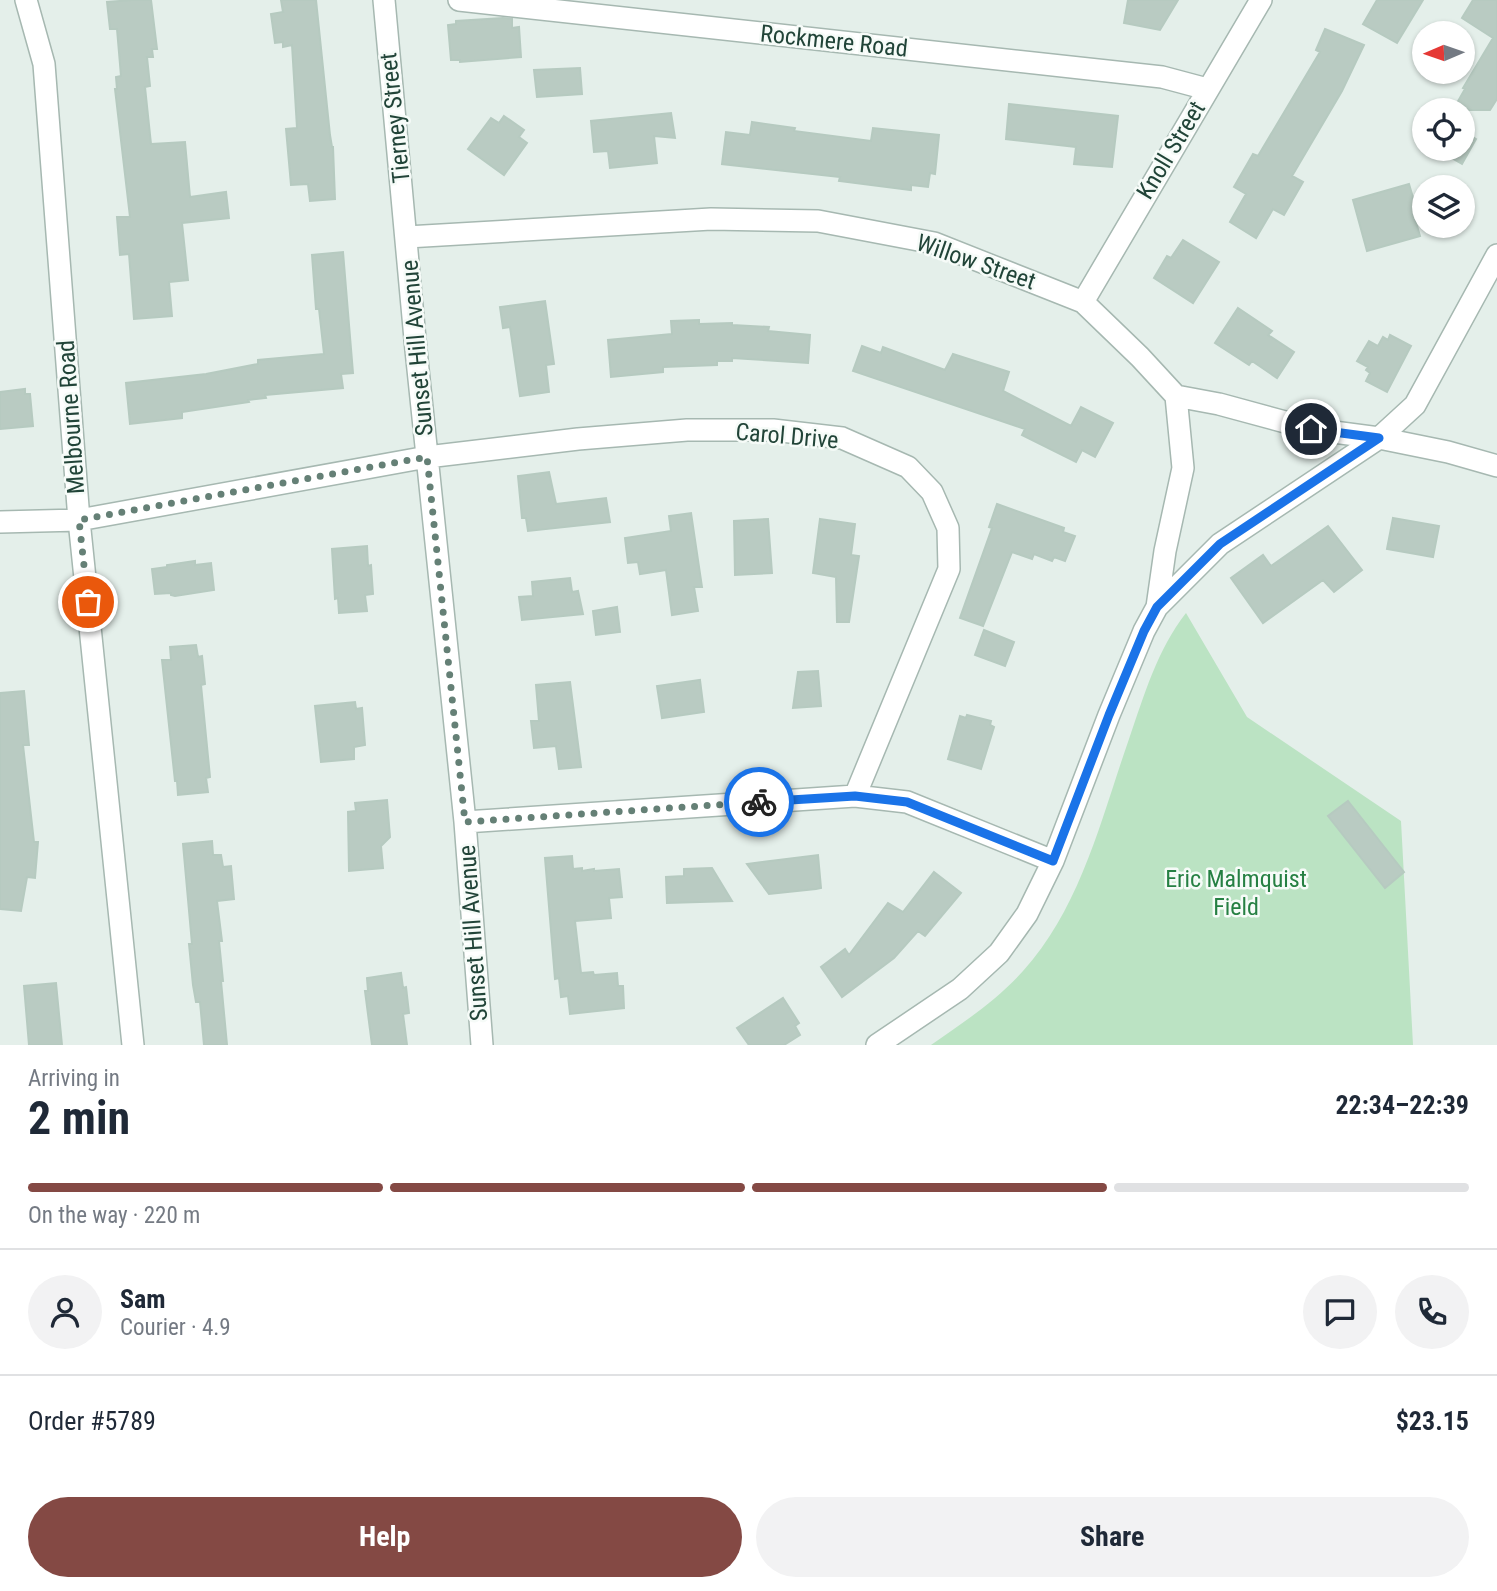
<!DOCTYPE html>
<meta charset="utf-8">
<style>
:root{--surface:#fff;--page:#f2f2f3;--text:#1f2937;--muted:#747a83;--line:#e0e1e3;--accent:#844944}
body{margin:0;font-family:"Roboto Condensed",sans-serif;background:var(--page);color:var(--text);height:100vh;display:flex;flex-direction:column;font-size:26px;white-space:nowrap}
*{box-sizing:border-box;margin:0}
p{font-size:23px;color:var(--muted)}
.icon{flex:none;width:38px;height:38px;fill:none;stroke:currentColor;stroke-width:2;stroke-linecap:round;stroke-linejoin:round}
.map{position:relative;height:1045px;overflow:hidden}
.side{display:flex;flex-direction:column;background:var(--surface);flex:1}
.side>*{flex:none}
.needle{width:46px;rotate:268deg}
.fabs{position:absolute;left:1412px;top:21px;display:grid;gap:14px}
.fabs a{display:grid;place-items:center;width:63px;height:63px;border-radius:50%;background:var(--surface);box-shadow:0 2px 5px #0004;font-size:35px}
.pin{position:absolute;display:grid;place-items:center;width:60px;height:60px;color:#fff;margin:-30px;border:4px solid #fff;border-radius:50%;box-shadow:0 2px 7px #0007}
.courier{position:absolute;display:grid;place-items:center;width:70px;height:70px;margin:-35px;border:5px solid #1a73e8;border-radius:50%;background:#fff;color:#222;box-shadow:0 2px 9px #0007}
.overview em{font-style:normal;font-weight:700}
.overview div{display:flex;flex-direction:column-reverse}
.overview{display:flex;align-items:center;justify-content:space-between;height:119px;padding:0 28px}
h1{font-size:46px;font-weight:700;line-height:52px}
.bar{display:grid;grid-template-columns:repeat(4,1fr);gap:10px 7px;align-content:center;height:84px;padding:0 28px}
.bar i{height:9px;border-radius:5px;background:var(--line)}
.bar .selected{background:var(--accent)}
.bar p{grid-column:span 4}
.line{display:flex;align-items:center;gap:18px;padding:0 28px;border-top:2px solid var(--line)}
.line div{flex:1}
.round{display:grid;place-items:center;flex:none;width:74px;height:74px;border-radius:37px;background:var(--page)}
.action{display:flex;gap:14px;margin-top:auto;padding:14px 28px}
.action a{flex:1;height:80px;border-radius:42px;background:var(--accent);color:#fff;font-size:28px;font-weight:700;line-height:80px;text-align:center}
.action a+a{background:var(--page);color:var(--text)}
.map>svg:first-child{display:block}
</style>
<div class="map">
<svg width="1497" height="1045" viewBox="0 0 1497 1045">
<rect width="100%" height="100%" fill="#e4efea"/>
<!-- green -->
<path fill="#bbe3c3" d="M1186,613L1247,717L1401,821L1413,1045H931C964,1022 996,1001 1023,971C1081,907 1101,819 1129,739C1144,696 1157,650 1186,613Z"/>
<!-- building -->
<path fill="#b9cbc2" stroke="#b6cac0" stroke-width="2" d="M132,0H151L157,49H152L153,57H147L150,86L145,87L151,144L185,142L190,197L226,192L229,218L182,223L188,280L169,282L172,316L134,319L129,254L120,255L117,217H130L115,89H117L116,77L121,76L117,29H110L107,2Z
M281,0H316L330,135L332,147H333L335,199L310,201L308,184L291,185L286,129L297,128L292,45L283,47V42L275,43L271,14L283,12Z
M1128,0H1178L1160,30L1124,23Z
M1377,0H1423L1397,43L1363,24Z
M1473,0H1497V99L1490,110H1453L1465,89L1463,88L1493,38L1462,18Z
M503,18L512,19V28L519,27L521,57L460,62V60H451L448,25L456,24V21Z
M1325,29L1364,45L1342,91L1292,176L1303,182L1284,215L1273,209L1256,238L1230,222L1246,194L1234,187L1253,154L1258,156L1320,52L1316,50Z
M580,68L582,94L537,97L534,70Z
M1009,104L1118,116L1112,167L1074,164L1076,147L1006,139Z
M671,113L675,138L654,136L657,163L610,168L608,151L594,152L591,121Z
M504,116L524,130L519,137L527,143L504,175L468,149L491,118L499,123Z
M752,122L795,128L794,131L871,141L873,128L939,135L935,174L930,173L928,187L911,185V190L839,181L840,177L722,164L726,132L750,135Z
M1463,131L1476,139L1462,164L1436,149H1463Z
M1409,184L1417,211L1413,212L1420,236L1367,251L1353,200Z
M1183,240L1219,262L1193,303L1154,278L1167,256L1171,258Z
M343,252L353,373L341,374L343,388L265,395L266,398L248,400L249,402L182,412V418L130,424L126,383L206,374L258,364V360L324,354L319,309H316L312,255Z
M545,301L554,364L546,365L549,392L520,396L510,327L503,328L500,307Z
M1238,308L1272,331L1268,335L1294,352L1277,378L1252,361L1249,365L1215,343Z
M699,320V324L732,323V325L769,327L768,331L810,335L808,363L732,358V361H717V365L663,367V372L611,377L608,340L672,334L671,321Z
M1390,335L1411,346L1387,392L1366,381L1370,373L1366,370L1368,367L1357,361L1369,341L1378,346L1383,337L1388,340Z
M862,346L881,353L883,347L945,370L953,354L1009,372L1003,391L1071,426L1081,407L1113,423L1095,457L1082,450L1076,462L1022,435L1025,429L853,371Z
M25,389V394H30L33,426L0,429V392Z
M549,472L556,504L606,498L610,522L528,531L526,518H522L518,476Z
M997,504L1064,528L1063,532L1075,536L1065,561L1054,557L1052,561L1034,554L1032,559L1012,552L983,626L960,618L992,528L989,527Z
M691,513L702,587H694L698,611L672,615L666,570L640,574L638,562L628,563L625,538L671,531L669,516Z
M1393,518L1439,526L1433,557L1387,549Z
M768,519L772,573L735,575L734,521Z
M820,519L855,524L851,555L859,556L849,622H837L836,577L813,573Z
M1328,526L1362,570L1334,592L1323,580L1263,623L1231,578L1263,555L1271,566Z
M367,546L368,566L371,565L373,594L365,595L367,611L339,613L338,598L335,599L332,549Z
M195,561V565L211,563L214,590L175,596L171,595V593L155,594L152,569L167,567V565Z
M570,578L572,592L578,591L583,614L522,620L519,597L533,596L532,582Z
M617,607L620,632L596,635L593,611Z
M984,630L1014,642L1005,666L975,655Z
M196,645L198,657L202,656L205,684L201,685L210,777L206,778L208,792L178,795L177,781H175L162,660H171L170,647Z
M818,671L821,706L793,708L798,672Z
M700,680L704,712L662,718L657,686Z
M570,682L581,767L559,769L556,746L534,748L531,721H539L536,685Z
M24,691L29,745H23L34,842H38L35,878L27,877L21,911L0,909V693Z
M355,702L356,709L362,708L365,745L354,747V759L321,762L315,706Z
M967,715L991,721L990,725L994,727L981,769L948,759L960,716L966,718Z
M387,800L390,837L381,846L383,868L349,871L348,812L356,811L355,803Z
M1348,801L1404,872L1385,888L1328,816Z
M212,841L213,855H221L223,867L231,866L234,899L217,901L222,941H219L223,981H221L227,1045H204L200,1002H196L193,985L189,944H192L183,844Z
M818,855L821,888L816,889L769,894L747,864Z
M572,856L573,869L582,868V871L594,869V871L619,869L622,897L609,898L611,918L575,921L581,973L593,972L594,975L617,973L618,986H623L624,1008L570,1014L568,996L561,997L559,978L555,979L545,858Z
M712,868L732,901L667,903L666,877L684,876V869Z
M934,872L961,893L925,936L918,931L894,958L842,997L821,967L845,949L849,955L888,903L903,912Z
M401,973L403,988L406,987L409,1013L403,1014L407,1045H372L365,991H368L367,978Z
M56,983L62,1045H29L24,986Z
M783,998L799,1023L795,1026L800,1035L784,1045H749L737,1028Z"/>
<g fill="none" stroke-linecap="round" stroke-linejoin="round">
<!-- minor casing -->
<g stroke="#a6b8b1" stroke-width="24">
<path id="minor" d="M26,0L44,64L79,520L133,1045
M384,0L416,350L465,822L482,1045
M459,0L1162,77L1207,89
M407,237L711,219L818,221L934,243L1083,302L1140,357L1176,396L1219,404L1311,429L1379,438L1448,452L1497,466
M1083,302L1261,0
M0,522L79,520L427,457L578,439L687,430H773L842,438L908,467L932,492L948,528L949,569L855,796
M1157,607L1165,551L1183,468L1176,396
M465,822L855,796L907,802L1053,861
M877,1045L960,989L999,953L1027,914L1053,861L1109,715L1144,631L1157,607L1220,544L1379,438L1415,405L1497,255"/>
</g>
<!-- minor -->
<use href="#minor" stroke="#fff" stroke-width="21"/>
</g>
<g fill="none" stroke-linecap="round" stroke-linejoin="round">
<!-- done -->
<path stroke="#658076" stroke-width="7" stroke-dasharray="0 12.6" d="M88,602L79,520L427,457L465,822L759,802"/>
<!-- route -->
<path stroke="#1a73e8" stroke-width="9" d="M759,802L855,796L907,802L1053,861L1109,715L1144,631L1157,607L1220,544L1379,438L1311,429"/>
</g>
<g text-anchor="middle" stroke-width="5" stroke-linejoin="round" paint-order="stroke">
<!-- street labels -->
<g font-size="24" fill="#214438" stroke="#f6fbf8">
<text transform="translate(834 41) rotate(6)" y="8">Rockmere Road</text>
<text transform="translate(395 118) rotate(-96)" y="8">Tierney Street</text>
<text transform="translate(1171 150) rotate(-59)" y="8">Knoll Street</text>
<text transform="translate(976 262) rotate(19)" y="8">Willow Street</text>
<text transform="translate(417 348) rotate(-95)" y="8">Sunset Hill Avenue</text>
<text transform="translate(71 417) rotate(-94)" y="8">Melbourne Road</text>
<text transform="translate(787 436) rotate(5)" y="8">Carol Drive</text>
<text transform="translate(473 933) rotate(-94)" y="8">Sunset Hill Avenue</text>
</g>
<!-- park labels -->
<g font-size="24" fill="#268043" stroke="#f6fbf8">
<text x="1236" y="887">Eric Malmquist<tspan x="1236" dy="28">Field</tspan></text>
</g>
</g>
</svg>
<div class="fabs">
<a><svg class="needle" viewBox="-14 -14 28 28"><path d="M0-13l5 13h-10z" fill="#e53935"/><path d="M0 13l5-13h-10z" fill="#747a83"/></svg></a>
<a><svg class="icon" aria-label="locate" viewBox="0 0 24 24"><circle cx="12" cy="12" r="6"/><path d="M12 2v4M12 18v4M2 12h4M18 12h4"/></svg></a>
<a><svg class="icon" aria-label="layers" viewBox="0 0 24 24"><path d="M12 4l9 5-9 5-9-5zM3 14l9 5 9-5"/></svg></a>
</div>
<div class="pin" style="left:88px;top:602px;background:#ea580c"><svg class="icon" aria-label="bag" viewBox="0 0 24 24"><path d="M5 8h14l-1 12H6zM9 8a3 3 0 0 1 6 0"/></svg></div>
<div class="pin" style="left:1311px;top:429px;background:#1f2937"><svg class="icon" aria-label="home" viewBox="0 0 24 24"><path d="M3 11l9-7 9 7M6 9v11h12V9"/></svg></div>
<div class="courier" style="left:759px;top:802px"><svg class="icon" aria-label="bike" viewBox="0 0 24 24"><circle cx="6" cy="16" r="4"/><circle cx="18" cy="16" r="4"/><path d="M6 16l4-8h5l3 8M10 8l3 8H6M13 5h3"/></svg></div>
</div>
<section class="side">
<div class="overview"><div><h1>2 min</h1><p>Arriving in</p></div><em>22:34–22:39</em></div>
<div class="bar"><i class="selected"></i><i class="selected"></i><i class="selected"></i><i></i><p>On the way · 220 m</p></div>
<div class="line" style="height:126px"><a class="round"><svg class="icon" aria-label="person" viewBox="0 0 24 24"><circle cx="12" cy="8" r="4"/><path d="M4 21q1-7 8-7t8 7"/></svg></a><div><b>Sam</b><p>Courier · 4.9</p></div><a class="round"><svg class="icon" aria-label="chat" viewBox="0 0 24 24"><path d="M4 5h16v11H9l-5 4z"/></svg></a><a class="round"><svg class="icon" aria-label="phone" viewBox="0 0 24 24"><path d="M5 4h4l2 5-3 2q2 4 5 5l2-3 5 2v4C11 20 4 13 5 4z"/></svg></a></div>
<div class="line" style="height:91px"><div>Order #5789</div><b>$23.15</b></div>
<div class="action"><a>Help</a><a>Share</a></div>
</section>
